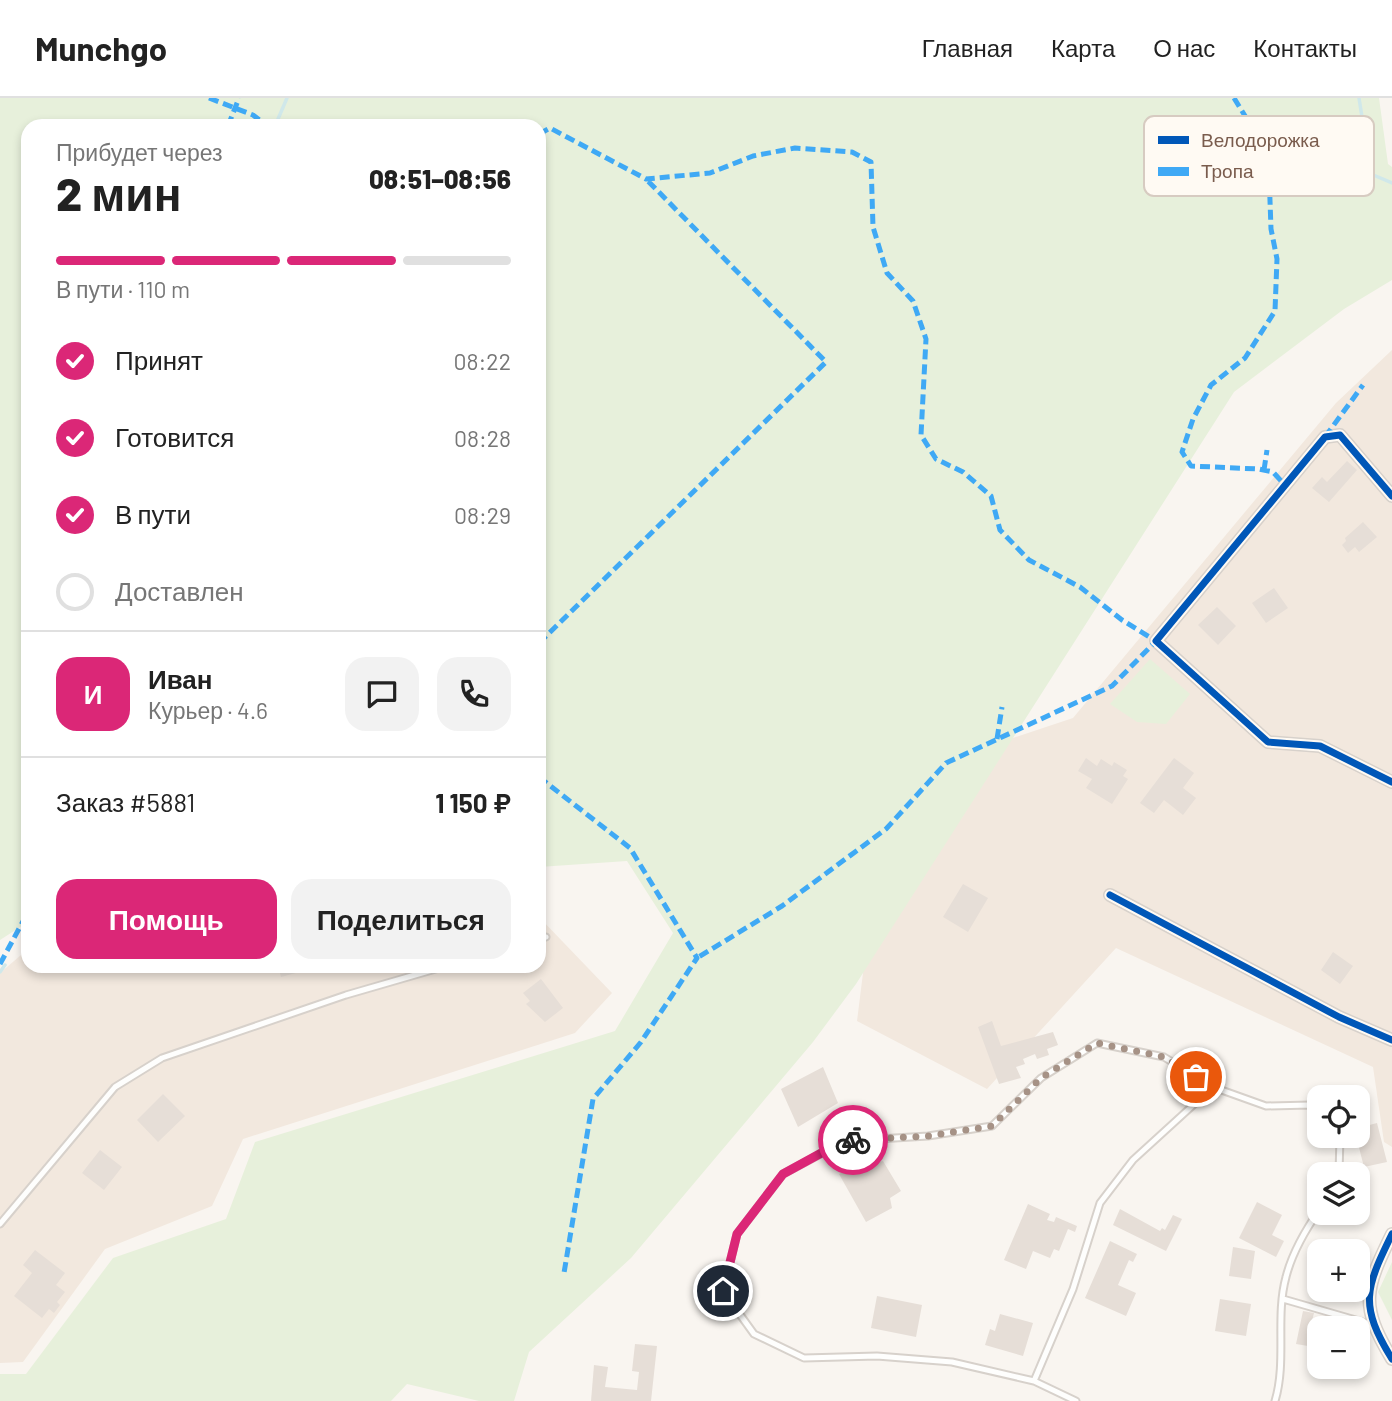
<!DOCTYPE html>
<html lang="ru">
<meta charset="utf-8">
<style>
:root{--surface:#fff;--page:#f2f2f2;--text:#222;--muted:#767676;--line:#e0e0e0;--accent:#db2777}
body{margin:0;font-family:Barlow,sans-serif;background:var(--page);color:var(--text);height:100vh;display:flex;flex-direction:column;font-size:26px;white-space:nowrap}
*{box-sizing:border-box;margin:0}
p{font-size:23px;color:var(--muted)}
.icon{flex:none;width:38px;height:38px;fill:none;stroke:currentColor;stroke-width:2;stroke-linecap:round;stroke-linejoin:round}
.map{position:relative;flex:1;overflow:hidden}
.drawer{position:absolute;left:21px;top:21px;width:525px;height:854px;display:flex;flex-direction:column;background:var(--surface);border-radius:21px;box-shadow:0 4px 10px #0003}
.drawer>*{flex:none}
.buttons{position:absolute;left:1307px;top:987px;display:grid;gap:14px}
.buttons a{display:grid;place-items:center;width:63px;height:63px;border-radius:14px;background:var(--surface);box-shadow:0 4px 10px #0003;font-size:35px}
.pin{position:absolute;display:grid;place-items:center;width:60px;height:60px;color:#fff;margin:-30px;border:4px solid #fff;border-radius:50%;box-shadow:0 2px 7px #0007}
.courier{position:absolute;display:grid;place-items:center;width:70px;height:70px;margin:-35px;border:5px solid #db2777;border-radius:50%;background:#fff;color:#222;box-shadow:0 2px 9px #0007}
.overview em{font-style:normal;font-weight:800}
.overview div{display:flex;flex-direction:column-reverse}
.overview{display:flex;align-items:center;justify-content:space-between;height:119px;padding:0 35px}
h1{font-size:46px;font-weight:800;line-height:52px}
.bar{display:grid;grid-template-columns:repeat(4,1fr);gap:10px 7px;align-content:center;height:84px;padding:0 35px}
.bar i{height:9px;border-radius:5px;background:var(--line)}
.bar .selected{background:var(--accent)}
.bar p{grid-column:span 4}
.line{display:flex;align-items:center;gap:18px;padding:0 35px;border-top:2px solid var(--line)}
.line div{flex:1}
.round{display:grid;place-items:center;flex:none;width:74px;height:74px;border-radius:21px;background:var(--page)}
ol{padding:0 35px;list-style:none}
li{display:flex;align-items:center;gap:21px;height:77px}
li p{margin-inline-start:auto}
li .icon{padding:7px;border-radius:50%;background:var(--accent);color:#fff;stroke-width:4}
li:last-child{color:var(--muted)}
li i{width:38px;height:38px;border:4px solid var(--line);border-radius:50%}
.cta{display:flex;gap:14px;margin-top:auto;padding:14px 35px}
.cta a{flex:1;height:80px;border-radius:21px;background:var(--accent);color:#fff;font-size:28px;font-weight:800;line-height:80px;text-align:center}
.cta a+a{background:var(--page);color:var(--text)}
header{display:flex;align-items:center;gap:42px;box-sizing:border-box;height:98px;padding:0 35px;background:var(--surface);border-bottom:2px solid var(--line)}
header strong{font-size:33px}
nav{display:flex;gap:38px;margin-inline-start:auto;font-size:24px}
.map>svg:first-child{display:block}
</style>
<header>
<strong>Munchgo</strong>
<nav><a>Главная</a><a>Карта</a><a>О нас</a><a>Контакты</a></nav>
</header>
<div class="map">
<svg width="1392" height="1303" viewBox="0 0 1392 1303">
<rect width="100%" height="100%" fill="#f9f5f0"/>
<!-- residential -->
<path fill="#f2e8de" d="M1392,252V1049L1384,1044L1373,969L1116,850L987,991L857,923L872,803L947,662L1073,620L1336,305Z
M539,819L612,895L575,935L243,1041L212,1108L105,1151L23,1264L0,1265V875L28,851V868H539Z"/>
<!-- green -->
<path fill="#e7f0db" d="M0,0H1379L1388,66L1392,69V182L1344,211L1234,294L856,886L813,944L631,1160L529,1254L514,1303H479L407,1286L391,1303H0V1276H26L113,1160L226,1121L255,1044L615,933L673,835L627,763L539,769V28H28V824L0,842Z
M1150,561L1190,596L1166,626L1137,624L1110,606Z
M1392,1164V1222L1378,1194Z"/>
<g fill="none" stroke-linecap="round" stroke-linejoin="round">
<!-- stream -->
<path stroke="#d0e8ea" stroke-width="3.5" d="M1359,0L1371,76L1392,85
M275,28L287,0
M0,874L5,867"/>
</g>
<!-- building -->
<path fill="#e6ded7" d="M1347,363L1357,372L1329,404L1312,390L1322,379L1327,384Z
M1363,424L1377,439L1359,454L1355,449L1348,455L1342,447L1346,443L1345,440Z
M1274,490L1288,510L1266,525L1252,505Z
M1217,509L1236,528L1218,547L1198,527Z
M1086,660L1097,668L1101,661L1112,668L1114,664L1127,672L1123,678L1128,681L1112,706L1086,690L1092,681L1078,673Z
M1174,660L1194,675L1183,690L1196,700L1183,717L1164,702L1154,715L1140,705Z
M963,786L988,800L968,834L943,819Z
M1333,854L1353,868L1340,886L1321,872Z
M278,868H307V872L281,879Z
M541,881L563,910L545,924L526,906L530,903L523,895Z
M992,923L1001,948L1053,934L1058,947L1047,951L1049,957L1037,961L1035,956L1023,961L1025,966L1016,969L1021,980L999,986L978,929Z
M823,969L838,1005L798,1029L781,991Z
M163,996L185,1018L158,1044L137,1022Z
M1377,1025L1387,1064L1364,1069L1356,1038L1358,1030Z
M100,1052L122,1069L104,1092L82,1075Z
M870,1061L872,1066L883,1063L901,1093L890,1100L892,1110L866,1124L839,1076Z
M1257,1104L1282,1117L1272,1137L1284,1143L1276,1159L1239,1140Z
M1028,1106L1050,1116L1047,1122L1054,1124L1056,1119L1077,1128L1075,1134L1068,1131L1059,1153L1054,1151L1050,1160L1033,1153L1026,1171L1004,1162Z
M1120,1111L1160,1133L1162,1130L1165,1132L1173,1117L1182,1121L1166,1153L1113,1127Z
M1110,1143L1137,1156L1133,1164L1129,1162L1118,1187L1136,1195L1126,1218L1085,1200Z
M1233,1149L1255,1153L1251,1181L1229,1178Z
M35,1152L65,1175L56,1187L65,1194L57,1204L60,1207L54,1215L49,1211L42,1220L14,1198L32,1175L23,1167Z
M1320,1163V1185L1311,1182Z
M877,1198L922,1207L916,1239L871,1230Z
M1220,1201L1251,1206L1246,1238L1215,1233Z
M1303,1213L1314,1215L1311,1227L1318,1228L1315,1243L1309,1241L1308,1248L1296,1246Z
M1000,1216L1033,1225L1023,1258L985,1247L990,1231L995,1233Z
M635,1246L657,1248L651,1303H591L594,1267L608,1269L605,1289L637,1292L639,1274L632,1273Z"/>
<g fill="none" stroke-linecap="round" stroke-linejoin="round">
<!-- service casing -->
<g stroke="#d7d1cb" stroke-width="9">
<path id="service" d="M539,841L546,839
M1339,1076L1340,1038
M0,1126L115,989L162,960L346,897L446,868
M1283,1201L1373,1227
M1034,1283L1073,1191L1100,1105L1133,1062L1213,989
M1076,1303L1034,1283L952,1264L877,1258L804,1260L754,1236L723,1193L737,1136L783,1076L845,1043L928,1038L992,1028L1041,980L1097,945L1164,959L1213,989L1266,1008L1310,1007L1320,1017
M1275,1303C1287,1263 1275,1219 1286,1179C1292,1155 1306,1131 1320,1111"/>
</g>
<!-- minor casing -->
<g stroke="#d7d1cb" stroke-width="14">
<path id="minor" d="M1392,398L1340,337L1325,339L1156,543L1268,644L1320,648L1392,684
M1110,797L1339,919L1392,942
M1392,1136C1365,1191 1359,1207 1392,1261"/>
</g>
<!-- service -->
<use href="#service" stroke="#fefefd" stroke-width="5"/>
<!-- minor -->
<use href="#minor" stroke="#fefefd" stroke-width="10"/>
<!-- quiet -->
<path stroke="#3fa9f5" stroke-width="5" stroke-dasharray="10 5" stroke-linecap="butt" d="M209,0L253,17L267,28
M1234,0L1253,31L1269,74L1271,131L1277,161L1275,213L1245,260L1211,287L1193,321L1182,354L1191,368L1259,371L1273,374L1284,386
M228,28L239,0
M539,36L550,30L646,81L710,75L753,58L795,50L852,54L871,64L873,129L887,175L913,203L926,241L921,337L936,361L963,374L991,398L1000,432L1029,462L1080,489L1122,522L1156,543L1112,588L946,665L886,731L782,808L697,860
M1325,339L1363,287
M1264,372L1267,352
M539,545L826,264L646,81
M997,641L1002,609
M539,679L630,750L697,860L641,944L593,1001L564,1175
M0,866L28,814"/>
<!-- cycleway casing -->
<g stroke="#fffaf3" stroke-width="11">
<path id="cycleway" d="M1392,398L1340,337L1325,339L1156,543L1268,644L1320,648L1392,684
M1110,797L1339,919L1392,942
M1392,1136C1365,1191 1359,1207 1392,1261"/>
</g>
<!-- cycleway -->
<use href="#cycleway" stroke="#0057b8" stroke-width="7"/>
</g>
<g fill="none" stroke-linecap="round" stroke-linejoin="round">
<!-- done -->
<path stroke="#a69286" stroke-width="7" stroke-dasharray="0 12.6" d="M853,1042L928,1038L992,1028L1041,980L1097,945L1164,959L1196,979"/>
<!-- route -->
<path stroke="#db2777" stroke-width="9" d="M723,1193L737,1136L783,1076L845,1042H853"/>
</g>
<!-- legend -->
<rect x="1144" y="18" width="230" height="80" rx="10" fill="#fffaf3" stroke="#d7cbc1" stroke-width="2"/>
<rect x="1158" y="38" width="31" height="8" fill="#0057b8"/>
<rect x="1158" y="69" width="31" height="9" fill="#3fa9f5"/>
<g font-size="19" fill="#7a5c4d">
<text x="1201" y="49">Велодорожка</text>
<text x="1201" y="80">Тропа</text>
</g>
</svg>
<div class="buttons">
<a><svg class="icon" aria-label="locate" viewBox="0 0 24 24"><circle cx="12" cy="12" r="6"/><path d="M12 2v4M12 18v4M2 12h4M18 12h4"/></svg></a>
<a><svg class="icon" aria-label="layers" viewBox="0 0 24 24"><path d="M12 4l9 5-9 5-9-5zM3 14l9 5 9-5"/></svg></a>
<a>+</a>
<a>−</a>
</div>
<div class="pin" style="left:1196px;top:979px;background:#ea580c"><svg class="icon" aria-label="bag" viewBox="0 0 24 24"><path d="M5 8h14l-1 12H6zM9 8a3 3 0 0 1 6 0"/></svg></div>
<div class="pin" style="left:723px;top:1193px;background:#1f2937"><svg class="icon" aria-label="home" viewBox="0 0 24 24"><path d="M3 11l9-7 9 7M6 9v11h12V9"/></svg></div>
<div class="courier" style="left:853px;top:1042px"><svg class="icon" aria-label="bike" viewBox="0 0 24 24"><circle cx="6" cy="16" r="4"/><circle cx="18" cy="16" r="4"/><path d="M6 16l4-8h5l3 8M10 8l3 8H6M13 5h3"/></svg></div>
<section class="drawer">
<div class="overview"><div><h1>2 мин</h1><p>Прибудет через</p></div><em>08:51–08:56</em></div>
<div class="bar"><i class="selected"></i><i class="selected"></i><i class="selected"></i><i></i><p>В пути · 110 m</p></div>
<ol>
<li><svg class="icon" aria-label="check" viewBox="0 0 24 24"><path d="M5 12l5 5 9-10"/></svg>Принят<p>08:22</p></li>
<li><svg class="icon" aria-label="check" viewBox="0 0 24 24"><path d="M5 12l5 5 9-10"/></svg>Готовится<p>08:28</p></li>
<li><svg class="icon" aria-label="check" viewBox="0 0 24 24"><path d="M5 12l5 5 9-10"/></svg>В пути<p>08:29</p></li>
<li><i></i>Доставлен</li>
</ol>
<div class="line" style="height:126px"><b class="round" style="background:var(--accent);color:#fff">И</b><div><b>Иван</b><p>Курьер · 4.6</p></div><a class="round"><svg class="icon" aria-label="chat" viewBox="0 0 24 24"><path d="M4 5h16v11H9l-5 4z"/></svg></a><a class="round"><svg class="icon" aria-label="phone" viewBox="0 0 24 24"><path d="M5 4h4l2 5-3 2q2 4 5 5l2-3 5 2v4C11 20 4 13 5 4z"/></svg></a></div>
<div class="line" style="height:91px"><div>Заказ #5881</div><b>1 150 ₽</b></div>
<div class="cta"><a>Помощь</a><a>Поделиться</a></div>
</section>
</div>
